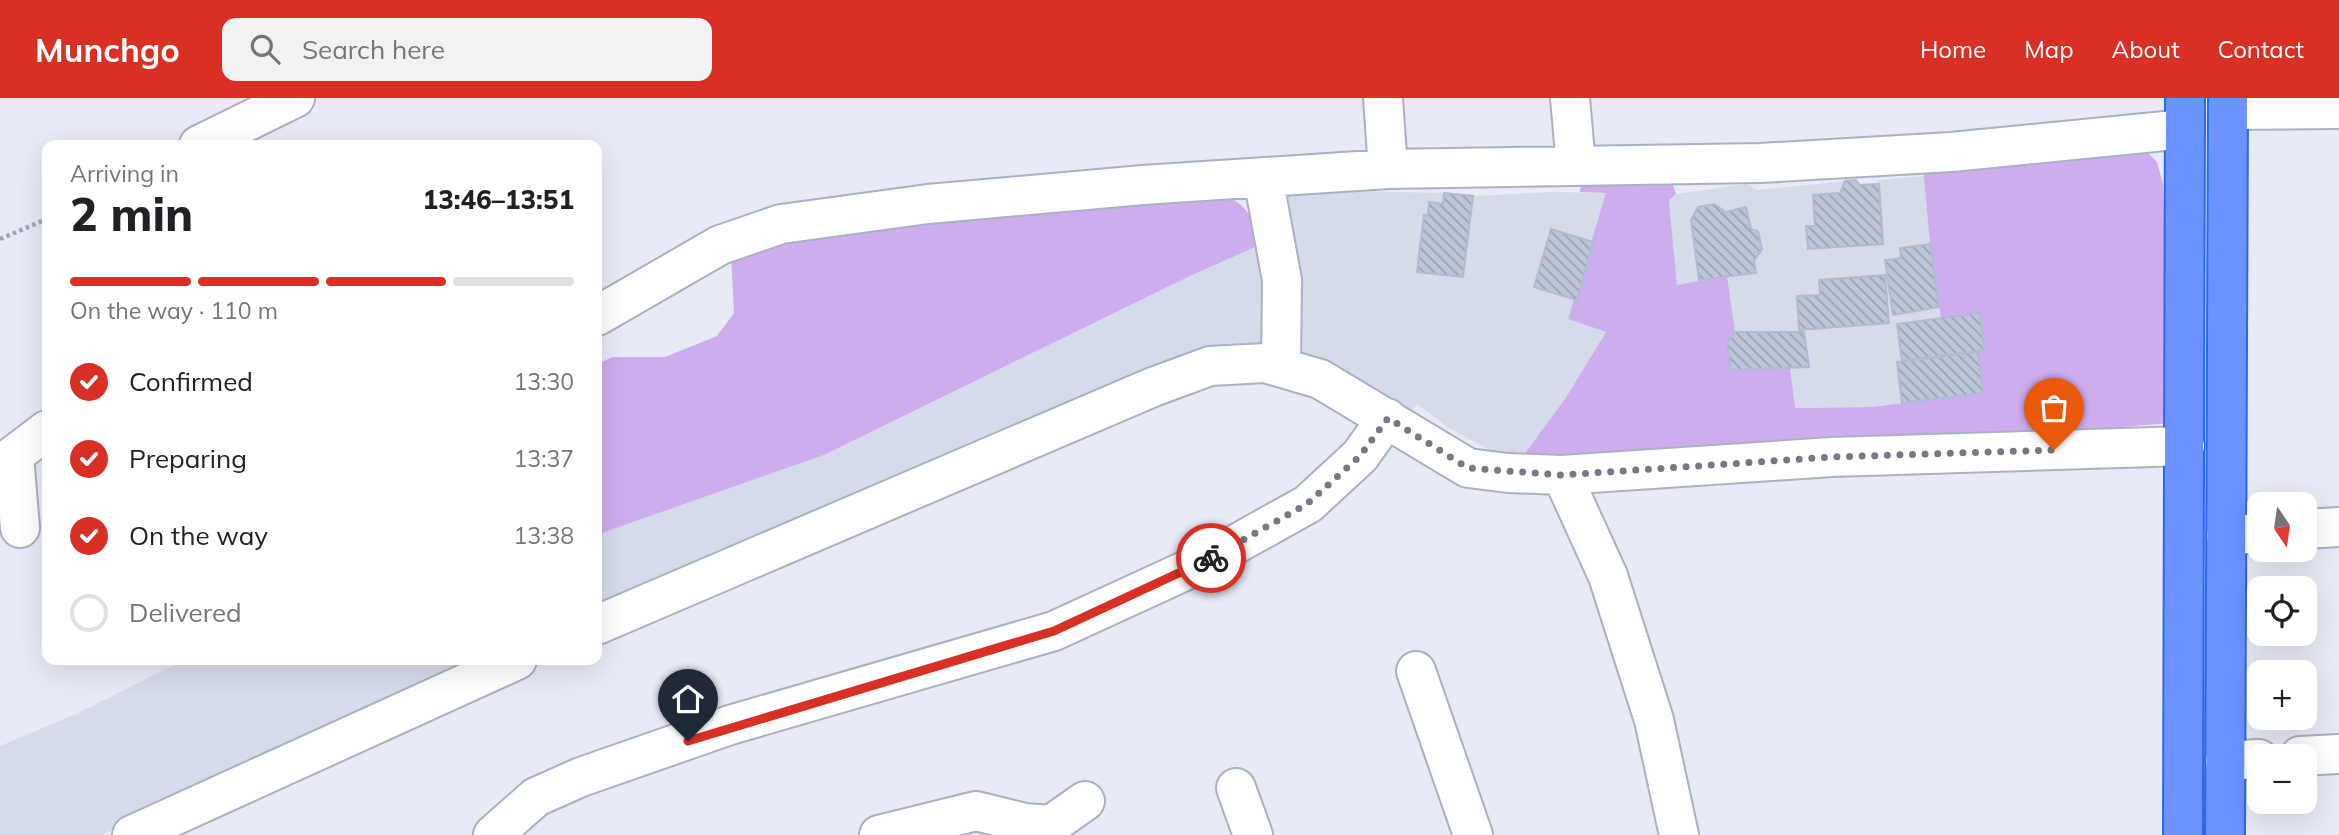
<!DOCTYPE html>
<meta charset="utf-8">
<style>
:root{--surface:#fff;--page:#f2f2f2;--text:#202124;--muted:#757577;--line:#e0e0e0;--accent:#d93025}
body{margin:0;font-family:Mulish,sans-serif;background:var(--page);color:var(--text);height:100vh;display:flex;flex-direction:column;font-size:26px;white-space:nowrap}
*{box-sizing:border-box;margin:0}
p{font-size:23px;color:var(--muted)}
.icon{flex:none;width:38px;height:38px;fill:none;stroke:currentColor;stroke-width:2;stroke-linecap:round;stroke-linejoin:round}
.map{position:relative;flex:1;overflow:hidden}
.panel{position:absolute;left:42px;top:42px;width:560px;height:525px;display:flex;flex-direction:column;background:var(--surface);border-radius:14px;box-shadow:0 7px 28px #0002}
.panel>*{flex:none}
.needle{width:46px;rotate:167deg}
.fabs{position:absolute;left:2247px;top:394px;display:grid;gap:14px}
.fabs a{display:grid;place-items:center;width:70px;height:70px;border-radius:14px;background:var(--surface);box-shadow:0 7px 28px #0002;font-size:35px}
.pin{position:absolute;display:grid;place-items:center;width:60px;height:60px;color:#fff;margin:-72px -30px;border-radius:50% 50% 50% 0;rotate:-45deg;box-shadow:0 0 7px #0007}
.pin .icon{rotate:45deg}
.courier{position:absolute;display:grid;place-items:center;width:70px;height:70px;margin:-35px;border:5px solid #d93025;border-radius:50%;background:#fff;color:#222;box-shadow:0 2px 9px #0007}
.headline em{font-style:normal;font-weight:800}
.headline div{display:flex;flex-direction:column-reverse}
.headline{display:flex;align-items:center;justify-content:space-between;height:119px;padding:0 28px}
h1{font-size:46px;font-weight:800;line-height:52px}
.bar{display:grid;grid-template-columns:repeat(4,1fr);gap:10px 7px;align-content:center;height:84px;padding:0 28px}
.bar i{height:9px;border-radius:5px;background:var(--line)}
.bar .on{background:var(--accent)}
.bar p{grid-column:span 4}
ol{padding:0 28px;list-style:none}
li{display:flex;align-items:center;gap:21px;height:77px}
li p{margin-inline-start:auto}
li .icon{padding:7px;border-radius:50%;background:var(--accent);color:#fff;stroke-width:4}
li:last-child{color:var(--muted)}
li i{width:38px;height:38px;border:4px solid var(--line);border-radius:50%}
header{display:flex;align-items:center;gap:42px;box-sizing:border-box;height:98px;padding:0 35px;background:var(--accent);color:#fff}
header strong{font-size:33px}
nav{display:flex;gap:38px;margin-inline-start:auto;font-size:24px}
.search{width:490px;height:63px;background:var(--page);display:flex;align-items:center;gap:18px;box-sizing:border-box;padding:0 24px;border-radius:14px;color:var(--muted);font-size:26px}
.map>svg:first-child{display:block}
</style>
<header>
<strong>Munchgo</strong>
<div class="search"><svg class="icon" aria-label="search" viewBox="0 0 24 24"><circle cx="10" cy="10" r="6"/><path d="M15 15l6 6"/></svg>Search here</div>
<nav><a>Home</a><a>Map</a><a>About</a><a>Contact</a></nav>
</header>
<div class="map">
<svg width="2339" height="737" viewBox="0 0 2339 737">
<defs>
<pattern id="building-back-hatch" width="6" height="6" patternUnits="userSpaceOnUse" patternTransform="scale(1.75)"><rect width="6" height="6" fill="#bcc6d8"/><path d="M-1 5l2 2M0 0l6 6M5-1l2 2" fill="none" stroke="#9aa2b1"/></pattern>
</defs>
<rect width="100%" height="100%" fill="#e8ebf6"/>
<!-- residential -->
<path fill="#d6dbea" d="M1924,78L1930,146L1942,220L1980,215L1984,252L1983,295L1872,309L1795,310L1731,272L1727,245L1701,185L1677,187L1669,102L1676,96L1746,86L1757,92L1856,82L1860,87L1878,86L1877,82Z
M1289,92L1444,95L1473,98L1552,94L1607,95L1568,221L1606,234L1565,301L1517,366L1450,331L1417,306L1407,319L1299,263L1280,95Z
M1262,146L1269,246L597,514V423L602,435L824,357L1190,178Z
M184,562H487L102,737H0V648L76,616Z"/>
<!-- grass -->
<path fill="#ceadee" d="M2146,53L2157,64L2163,86L2171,325L1935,344L1517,366L1565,301L1606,234L1568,221L1606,95L1580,94L1582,81L1670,78L1676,96L1669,102L1677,187L1727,178L1735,234L1727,245L1732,272L1790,270L1795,310L1872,309L1983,295L1978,254L1984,251L1980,215L1941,220L1930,146L1923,69Z
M1220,94C1248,108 1252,117 1262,146L1190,178L824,357L602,435L597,423V266L613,259H665L717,238L734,215L731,157L786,139Z"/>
<!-- building -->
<path fill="url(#building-back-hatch)" stroke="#afbbd4" stroke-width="2" d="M1856,82L1860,87L1879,86L1883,146L1808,151L1806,128H1815L1813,97L1840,95L1845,83Z
M1444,95L1473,98L1463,179L1417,174L1424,117L1428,118L1429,104L1443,106Z
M1714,106L1726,114L1746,109L1751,131L1758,133L1762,151L1754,163L1756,175L1699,182L1691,122L1698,109Z
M1551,131L1593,144L1577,202L1534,189Z
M1930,146L1939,209L1893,217L1885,162L1901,160L1900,150Z
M1885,177L1889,225L1799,232L1797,198L1820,197L1819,182Z
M1980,215L1984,252L1902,263L1897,226Z
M1735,234H1804L1809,269L1731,272L1727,245Z
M1978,254L1983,295L1902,305L1897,264Z"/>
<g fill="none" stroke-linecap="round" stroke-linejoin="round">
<!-- minor casing -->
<g stroke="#a9b1c2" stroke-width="42">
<path id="minor" d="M1383,0L1388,71
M1570,0L1576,68
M2228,12L2339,11
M199,47L295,0
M1263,79L1282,182L1281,269
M597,218L720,147L781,126L928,106L1143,87L1388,71L1760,65L1951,54L2185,31
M1562,377L1608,478L1654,622L1679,737
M20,430L14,357L47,332
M2305,431L2339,429
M2226,438L2259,435
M597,527L1153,289L1210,268L1265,265L1320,281L1468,370L1508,375L1562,377L1832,359L2185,348
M1416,573L1473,737
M2300,658L2339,656
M2225,663L2259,661
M1236,690L1253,737
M132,737L517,562
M493,737L536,699L581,679L730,627L1054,533L1202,465L1308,406L1360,358L1387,320
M879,737L976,713L1025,725L1051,727L1085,703"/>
</g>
<!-- highway casing -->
<g stroke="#2b67ed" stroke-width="42">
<path id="highway" d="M2183,737L2185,0
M2225,737L2228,0"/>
</g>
<!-- path -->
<path stroke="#99a6c5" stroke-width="4.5" stroke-dasharray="3.5 3.5" stroke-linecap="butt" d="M0,141L47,121"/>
<!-- minor -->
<use href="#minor" stroke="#fff" stroke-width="38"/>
<!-- highway -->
<use href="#highway" stroke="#6a93ff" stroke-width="38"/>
</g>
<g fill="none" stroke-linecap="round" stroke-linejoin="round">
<!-- done -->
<path stroke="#747986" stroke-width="7" stroke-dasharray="0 12.6" d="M1211,460L1307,406L1360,358L1388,320L1468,370L1562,377L1832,359L2054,352"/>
<!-- route -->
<path stroke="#d93025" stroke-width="9" d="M688,643L1054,533L1211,460"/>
</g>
</svg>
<div class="fabs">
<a><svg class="needle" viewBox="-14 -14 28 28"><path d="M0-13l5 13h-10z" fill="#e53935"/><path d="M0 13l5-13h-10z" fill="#757577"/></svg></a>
<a><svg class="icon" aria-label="locate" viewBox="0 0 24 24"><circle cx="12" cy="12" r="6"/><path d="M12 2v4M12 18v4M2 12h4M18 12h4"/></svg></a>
<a>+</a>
<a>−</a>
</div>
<div class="pin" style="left:2054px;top:352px;background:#ea580c"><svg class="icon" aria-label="bag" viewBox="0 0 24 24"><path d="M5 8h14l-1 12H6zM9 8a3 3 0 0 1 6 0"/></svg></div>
<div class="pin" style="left:688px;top:643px;background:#1f2937"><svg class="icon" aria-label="home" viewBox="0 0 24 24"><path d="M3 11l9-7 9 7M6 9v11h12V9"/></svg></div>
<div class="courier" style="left:1211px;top:460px"><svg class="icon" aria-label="bike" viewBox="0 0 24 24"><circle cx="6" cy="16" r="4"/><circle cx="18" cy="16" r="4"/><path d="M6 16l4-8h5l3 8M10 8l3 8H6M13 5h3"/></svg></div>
<section class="panel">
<div class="headline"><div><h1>2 min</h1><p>Arriving in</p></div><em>13:46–13:51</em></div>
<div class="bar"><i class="on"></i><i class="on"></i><i class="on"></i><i></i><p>On the way · 110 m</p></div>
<ol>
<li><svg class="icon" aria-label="check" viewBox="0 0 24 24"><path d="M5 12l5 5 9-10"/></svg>Confirmed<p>13:30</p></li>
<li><svg class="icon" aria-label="check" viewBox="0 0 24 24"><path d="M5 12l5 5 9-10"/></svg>Preparing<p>13:37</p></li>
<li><svg class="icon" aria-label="check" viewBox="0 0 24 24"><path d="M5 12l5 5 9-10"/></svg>On the way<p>13:38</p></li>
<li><i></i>Delivered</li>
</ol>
</section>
</div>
